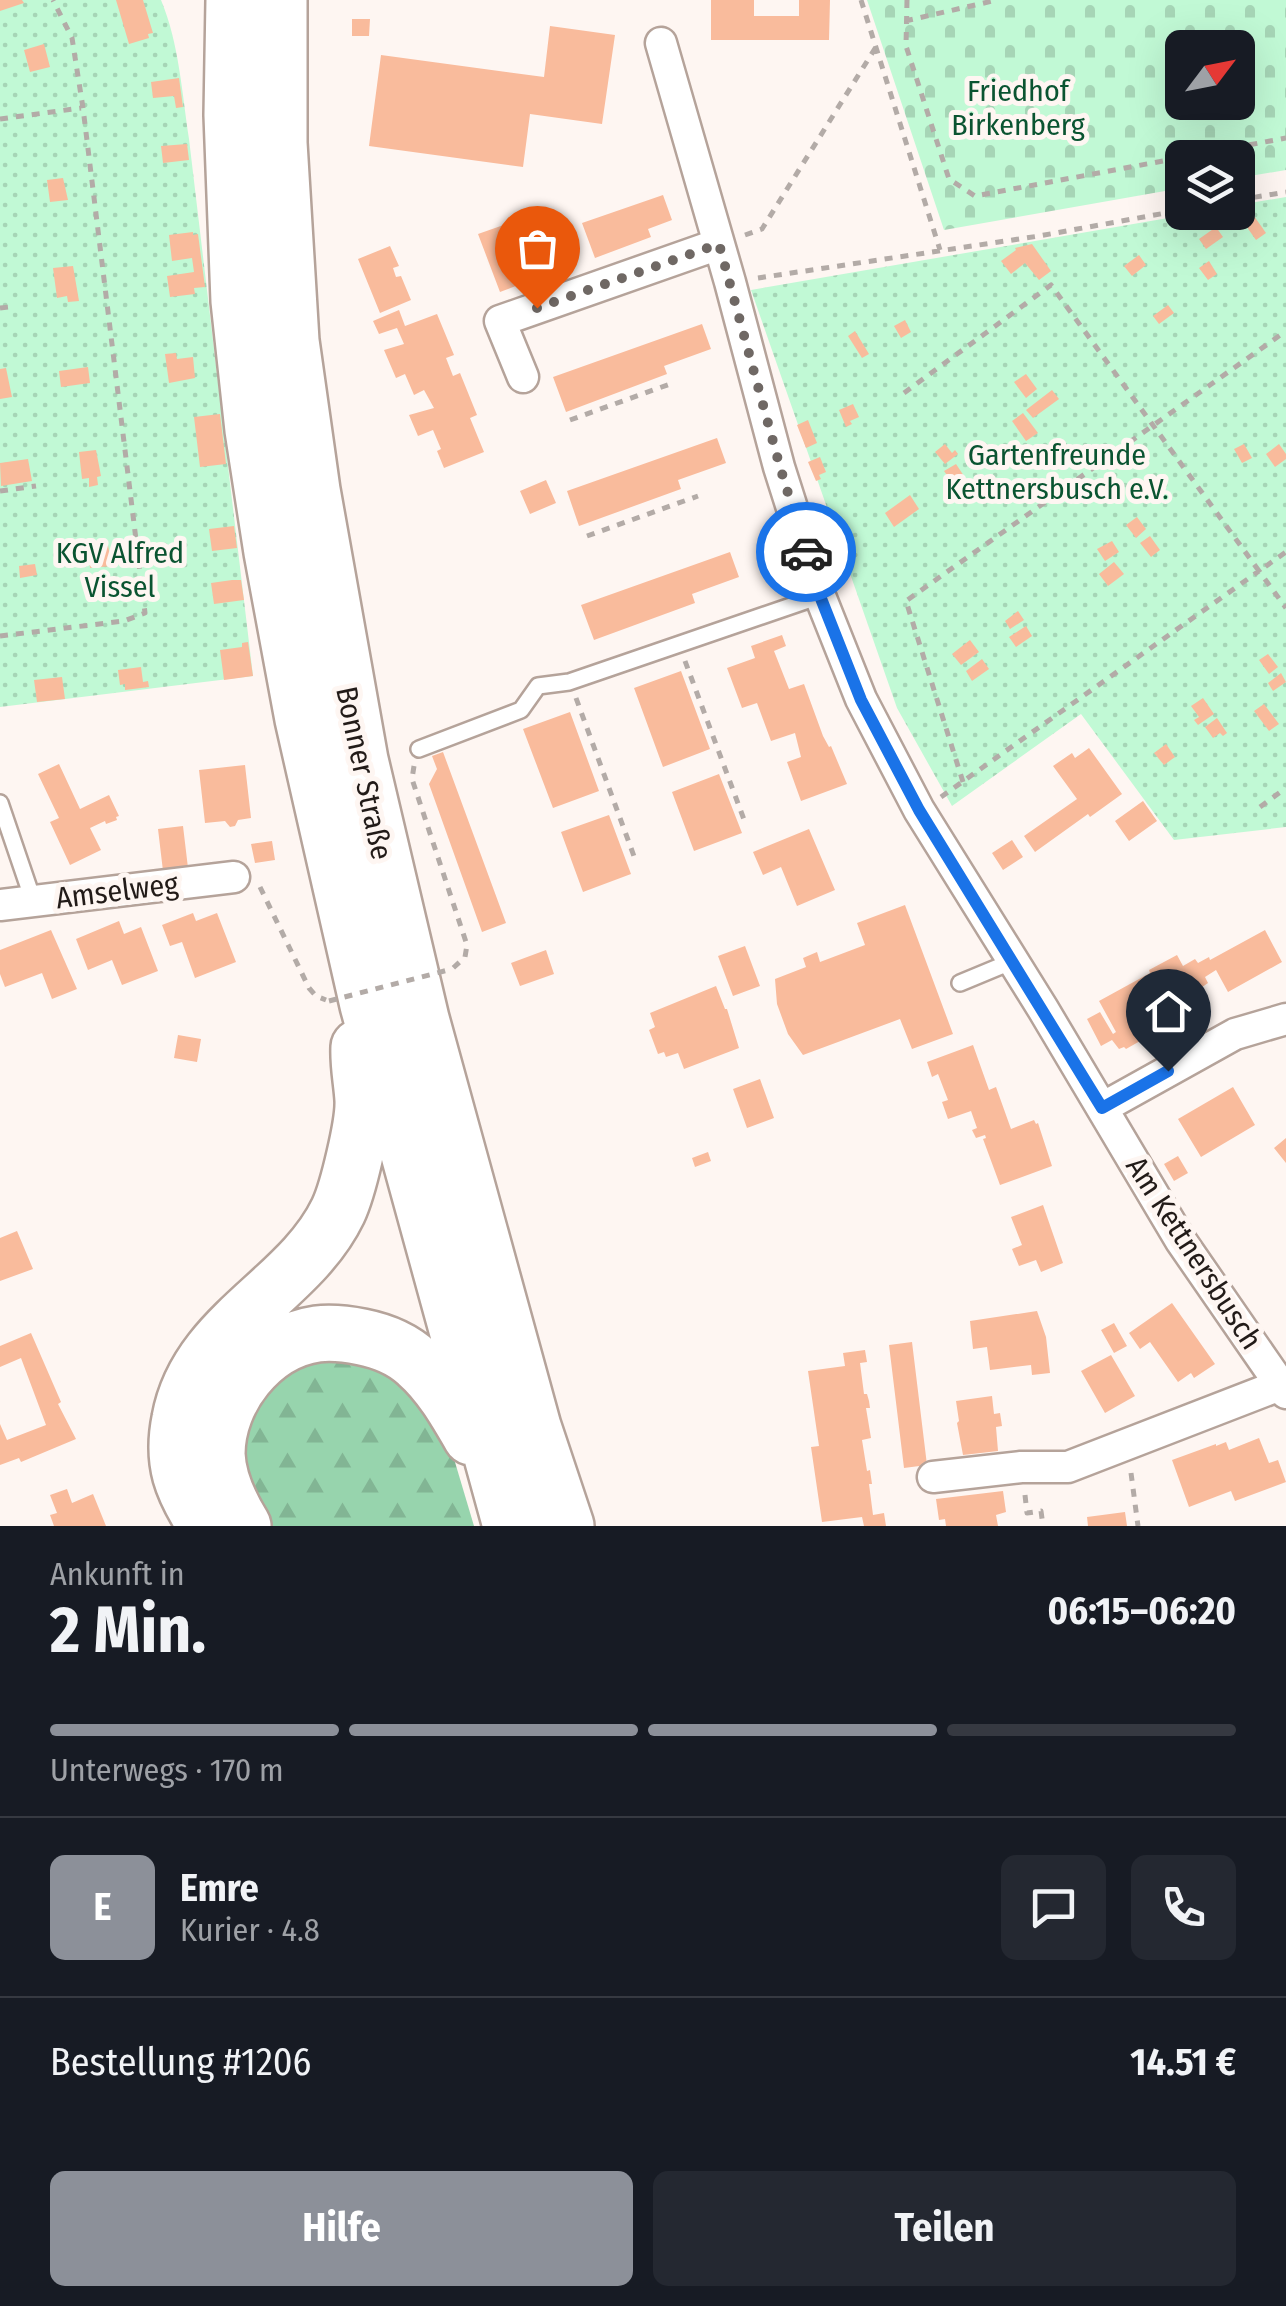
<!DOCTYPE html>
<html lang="de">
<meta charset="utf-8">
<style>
:root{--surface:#171b24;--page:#242831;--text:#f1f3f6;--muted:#9ea1a6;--line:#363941;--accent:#8c9099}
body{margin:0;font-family:"Fira Sans Condensed",sans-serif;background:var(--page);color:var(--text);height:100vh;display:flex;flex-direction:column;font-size:38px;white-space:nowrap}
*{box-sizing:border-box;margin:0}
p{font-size:32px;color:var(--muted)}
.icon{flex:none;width:55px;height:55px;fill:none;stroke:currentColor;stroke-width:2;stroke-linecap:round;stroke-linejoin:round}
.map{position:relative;height:1526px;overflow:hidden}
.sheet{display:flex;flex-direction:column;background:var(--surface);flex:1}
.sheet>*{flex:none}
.needle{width:65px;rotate:58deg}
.fabs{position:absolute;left:1165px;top:30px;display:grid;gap:20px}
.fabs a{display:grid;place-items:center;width:90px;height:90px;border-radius:15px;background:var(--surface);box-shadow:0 10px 40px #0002;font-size:50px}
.pin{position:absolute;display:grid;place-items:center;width:85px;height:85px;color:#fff;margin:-102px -42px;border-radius:50% 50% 50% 0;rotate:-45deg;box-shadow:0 0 10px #0007}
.pin .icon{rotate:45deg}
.courier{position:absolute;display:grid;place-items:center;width:100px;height:100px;margin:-50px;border:8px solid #1a73e8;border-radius:50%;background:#fff;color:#222;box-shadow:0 2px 12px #0007}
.overview em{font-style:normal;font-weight:700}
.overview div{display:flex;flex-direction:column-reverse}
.overview{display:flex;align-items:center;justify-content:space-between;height:170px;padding:0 50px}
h1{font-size:65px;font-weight:700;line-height:75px}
.bar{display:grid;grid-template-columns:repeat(4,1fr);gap:15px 10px;align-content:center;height:120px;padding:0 50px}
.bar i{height:12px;border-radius:8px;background:var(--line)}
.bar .current{background:var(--accent)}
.bar p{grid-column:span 4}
.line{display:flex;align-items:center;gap:25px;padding:0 50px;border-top:2px solid var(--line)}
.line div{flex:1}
.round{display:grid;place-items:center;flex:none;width:105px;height:105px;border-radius:15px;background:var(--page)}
.button{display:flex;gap:20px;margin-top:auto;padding:20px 50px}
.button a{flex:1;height:115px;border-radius:15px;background:var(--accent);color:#fff;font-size:40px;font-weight:700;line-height:115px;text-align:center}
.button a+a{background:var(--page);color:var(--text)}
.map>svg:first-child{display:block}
</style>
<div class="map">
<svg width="1286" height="1526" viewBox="0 0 1286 1526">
<defs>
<pattern id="forest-firs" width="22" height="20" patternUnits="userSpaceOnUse" patternTransform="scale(2.5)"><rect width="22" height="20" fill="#97d4ad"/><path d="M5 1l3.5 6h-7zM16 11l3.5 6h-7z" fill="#82b594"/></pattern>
<pattern id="cemetery-stones" width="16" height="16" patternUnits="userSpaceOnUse" patternTransform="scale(2.5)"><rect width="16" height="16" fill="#c1f9d5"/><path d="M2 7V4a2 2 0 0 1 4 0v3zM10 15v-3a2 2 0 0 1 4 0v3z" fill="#a6d5b6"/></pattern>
<pattern id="garden-dots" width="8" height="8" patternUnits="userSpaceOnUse" patternTransform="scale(2.5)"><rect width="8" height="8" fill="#c1f9d5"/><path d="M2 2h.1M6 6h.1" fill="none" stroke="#a6d5b6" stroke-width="1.8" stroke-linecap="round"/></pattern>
</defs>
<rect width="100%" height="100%" fill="#fef6f2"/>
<!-- forest -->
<path fill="url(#forest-firs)" d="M364,1353L438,1405L474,1526H273L253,1486L243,1456L244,1426L256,1395L303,1357Z"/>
<!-- cemetery -->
<path fill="url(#cemetery-stones)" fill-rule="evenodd" d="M867,0H1286V170L1238,178V158H1182V188L944,230ZM1182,48H1238V102H1182Z"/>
<!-- garden -->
<path fill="url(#garden-dots)" d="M0,0H161C179,43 182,93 189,139L253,676L0,707Z
M1286,197V827L1174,840L1081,714L952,806L897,708L751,290L1197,213L1238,212V205Z"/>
<!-- building -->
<path fill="#f9bb9c" d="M0,0H22L24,3L0,11Z
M116,0H143L153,33L148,34L149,38L129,44Z
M711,0H754V16H799V0H830L829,40H711Z
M352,19H370L369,36H352Z
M550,26L615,35L602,124L530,114L523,167L369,146L381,55L544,77Z
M44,44L50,67L30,72L24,50Z
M179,78L183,107L176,108L174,96L153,98L151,82Z
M187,144L189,160L163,163L161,146Z
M63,178L68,200L50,202L47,180Z
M663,195L672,220L648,229L651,237L595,258L582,223Z
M1254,216L1266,233L1256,240L1244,223Z
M518,220L539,277L500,292L478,234Z
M1216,227L1223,237L1206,249L1199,239Z
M193,232V235L198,234L205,287L194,288L195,294L170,297L167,276L194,272L192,258L172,261L169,235Z
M1032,244L1051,271L1039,280L1025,263L1011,274L1001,261L1016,250L1015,248Z
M390,246L399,266L393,268L396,277L401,276L411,300L380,313L358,259Z
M1139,255L1146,265L1132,276L1124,266Z
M1209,261L1217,274L1208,280L1199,268Z
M73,266L79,301L68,302L67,296L57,298L53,268Z
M1168,305L1174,313L1159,324L1153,316Z
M399,310L405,326L437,314L454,355L446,358L453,376L460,373L477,415L470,418L484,452L444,468L437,451L441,449L433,430L418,436L409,415L434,408L424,390L414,395L405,374L396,378L384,350L404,344L397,328L379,334L373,321Z
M905,320L911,332L901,338L894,326Z
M702,324L711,349L664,366L667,374L566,412L553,377Z
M855,331L869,354L862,358L848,336Z
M176,353L177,359L193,357L195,378L169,383L165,354Z
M88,367L90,383L61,387L59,371Z
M6,368L12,397L0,399V369Z
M1026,374L1037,389L1026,398L1014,382Z
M1052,390L1059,399L1033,418L1026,410Z
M853,404L859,417L850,421L852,424L846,427L839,410Z
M1023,413L1038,433L1026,441L1012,421Z
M220,414L226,464L200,467L194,417Z
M808,420L817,443L806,448L797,425Z
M717,438L726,463L678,480L681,489L579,526L567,491Z
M945,444L952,453L955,450L958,454L945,464L935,452Z
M1244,444L1252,458L1242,463L1234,449Z
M1279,444L1286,454V459L1275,467L1266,454Z
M96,450L101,476L97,477L98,485L89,487V478L82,479L79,452Z
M820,457L826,472L819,475L821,479L816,481L808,462Z
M28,459L32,481L1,486L0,463Z
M956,464L964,476L953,484L944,471Z
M546,480L556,503L530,514L520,491Z
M910,495L919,509L894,527L885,513Z
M1137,517L1146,529L1136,538L1126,525Z
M234,526L237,548L212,551L209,529Z
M1150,536L1160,550L1151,557L1140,543Z
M107,540L112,566L90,568L87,542Z
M1112,541L1119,552L1105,561L1097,549Z
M730,552L739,577L692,594L695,603L594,640L581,605Z
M1114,562L1124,574L1108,586L1099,574Z
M35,564L37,575L20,578L19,566Z
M232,580H241L244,600L214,604L211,583Z
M1018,611L1024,620L1010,629L1005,621Z
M1026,626L1032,636L1016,647L1009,637Z
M782,635L786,646L774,651L789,689L804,684L823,736L829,747L831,746L847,784L801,801L787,762L801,757L795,733L771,741L757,703L742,708L727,668L755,658L751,646Z
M970,640L979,652L961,665L952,654Z
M248,642L253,676L224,680L220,650L242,647V643Z
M1268,654L1278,667L1269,674L1259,660Z
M982,659L989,669L972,681L966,671Z
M141,667L143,682L148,681L149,687L125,690V684L120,685L118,670Z
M681,671L710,749L663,767L634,688Z
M1281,673L1286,682L1273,691L1268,683Z
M62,677L65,699L37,702L34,680Z
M1203,698L1214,714L1198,725L1194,720L1199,717L1191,706Z
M1264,704L1279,724L1269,731L1254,711Z
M570,712L599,791L553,808L523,729Z
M1217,718L1227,733L1223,736L1220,733L1213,738L1205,727Z
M1166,744L1175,757L1164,765L1154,753Z
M1089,748L1122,794L1090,817L1088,814L1035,852L1024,836L1077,799L1053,766L1072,753L1075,758Z
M443,752L506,923L482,932L429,784L437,769L432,756Z
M59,764L80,809L109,795L119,816L116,817L117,820L106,824L105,821L90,828L101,850L70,865L50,822L59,818L38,774Z
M245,765L251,818L238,820L235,826L230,827L225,821L205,823L199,770Z
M719,774L742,833L694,851L672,792Z
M1143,801L1157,821L1129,841L1115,821Z
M609,815L631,874L583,892L561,832Z
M183,826L188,868L163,871L158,829Z
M809,829L835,890L797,906L781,867L763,875L753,852Z
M1012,840L1023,857L1003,870L992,853Z
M272,841L275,860L255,863L251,844Z
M905,905L953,1034L912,1049L900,1019L803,1055L788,1034L777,1004L775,979L806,967L803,958L817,952L820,962L865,945L857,923Z
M193,913L196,921L217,913L236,962L195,978L182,942L170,946L162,925Z
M119,921L124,934L141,927L158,971L122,985L112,960L88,970L76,939Z
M51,930L77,989L52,999L42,973L5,987L0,974V950Z
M1265,930L1282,962L1228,992L1216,970L1205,977L1208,983L1195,992L1183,998L1179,990L1167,997L1171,1003L1175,1001L1183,1014L1178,1017L1179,1019L1126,1049L1124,1047L1119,1049L1112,1040L1101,1046L1087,1019L1100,1012L1113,1034L1116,1032L1099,1001L1150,973L1149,970L1177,955L1183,966L1195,959L1198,963L1209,957L1210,960Z
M745,946L760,986L733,996L718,956Z
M546,950L554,974L520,986L511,963Z
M716,986L725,1009H727L739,1048L684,1069L678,1053L666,1057L664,1052L658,1054L649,1030L655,1027L650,1013Z
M178,1035L201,1039L197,1062L174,1058Z
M973,1045L989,1090L996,1087L1011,1129L1034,1120L1036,1124L1038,1123L1052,1166L1000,1185L983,1139L986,1138L985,1135L976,1138L972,1130L977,1128L971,1111L948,1119L942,1102L948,1100L938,1074L932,1077L927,1062Z
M760,1079L774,1118L747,1128L733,1089Z
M1233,1087L1255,1125L1201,1157L1178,1119Z
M1286,1138V1163L1274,1148Z
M708,1152L711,1161L695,1167L692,1158Z
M1178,1156L1188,1173L1174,1181L1164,1164Z
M1043,1205L1063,1263L1041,1272L1036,1260L1019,1266L1012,1249L1022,1245L1011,1217Z
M17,1231L33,1269L0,1281V1238Z
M1172,1303L1215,1364L1194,1378L1191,1373L1178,1382L1150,1342L1140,1349L1129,1333Z
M1037,1311L1046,1337L1050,1373L1032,1375L1031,1365L990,1370L987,1347L973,1349L970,1321Z
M1114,1323L1127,1346L1114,1353L1101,1330Z
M31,1333L61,1402L58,1404L76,1439L21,1462L19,1458L0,1465V1424L7,1440L46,1425L21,1358L0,1367V1346Z
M912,1342L927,1465L904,1468L889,1345Z
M865,1350L867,1362L860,1363L864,1394H867L869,1401L870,1408H866L871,1438L862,1440L867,1471L870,1470L872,1484H869L873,1515L884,1513L886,1526H864L862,1517L822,1522L811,1447L819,1446L808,1371L845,1366L843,1353Z
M1111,1355L1135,1396L1105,1413L1081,1371Z
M992,1396L994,1414L1000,1413L1002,1426L996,1427L998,1451L963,1455L957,1423L959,1421L956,1401Z
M1259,1438L1269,1463L1278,1460L1286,1482L1235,1501L1231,1491L1189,1507L1172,1460L1216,1444V1446L1226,1442L1229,1450Z
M67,1489L72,1503L93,1494L106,1526H54L50,1515L57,1513L50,1495Z
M1003,1491L1006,1512L996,1515L998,1526H946L945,1519L939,1520L936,1499Z
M1125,1512L1127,1526H1088L1087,1517Z"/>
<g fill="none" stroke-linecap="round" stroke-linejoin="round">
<!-- lane casing -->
<g stroke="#b5a39a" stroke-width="20">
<path id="lane" d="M419,749L521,710L538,686L569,682L820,596
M0,803L33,900
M960,983L1013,961"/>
</g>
<!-- street casing -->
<g stroke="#b5a39a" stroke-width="35">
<path id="street" d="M661,43L730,282L779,467L820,596L861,699L919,810L1043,1009L1181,1241L1286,1393
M523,377L500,321L719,244
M0,905L234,877
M1102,1108L1235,1034L1286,1019
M933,1477L1021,1467H1068L1280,1385"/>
</g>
<!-- highway casing -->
<g stroke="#b5a39a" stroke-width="60">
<path id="highway" d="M234,0L232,115L239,301L253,430L272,552L303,719L368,1005L511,1526
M279,0V143L291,341L312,490L360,760L421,1019L533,1427L566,1526
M206,1526C182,1489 171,1463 180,1419C197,1325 299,1292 338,1211C348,1190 364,1123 363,1100C362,1082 358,1065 359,1047
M243,1526C230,1505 218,1479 217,1454C217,1399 261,1342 317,1334C333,1332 347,1334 362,1337C382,1341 402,1349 417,1363C440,1383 456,1411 471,1437"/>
</g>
<!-- path -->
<path stroke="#b3aba7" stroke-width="5" stroke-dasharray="8 8" stroke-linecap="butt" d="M861,0L940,250
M907,0L906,46L949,179L975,196L1286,138
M905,21L997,0
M0,119L81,108
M1238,200L1286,192
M745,235L762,229L876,47
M758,278L1039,236L1182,210
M0,308L9,307
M904,393L1051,285L1259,571L1286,552
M570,420L670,384
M0,491L36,486
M587,536L698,496
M0,636L124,621L145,613L83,108L72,38L53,0
M685,661L746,825
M576,698L635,859
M414,766L412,779L467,945L465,957L452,969
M963,782L906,601L1286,331
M941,797L1259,571L1286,608
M1260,807L1286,788
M260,887L309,988L316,996L326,1000
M1131,1473L1138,1526
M1025,1495L1027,1513L1041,1511L1043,1526"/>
<!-- lane -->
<use href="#lane" stroke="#fff" stroke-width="15"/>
<!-- street -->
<use href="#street" stroke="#fff" stroke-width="30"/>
<!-- highway -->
<use href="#highway" stroke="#fff" stroke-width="55"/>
<!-- path-bridge -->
<path stroke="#b3aba7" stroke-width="5" stroke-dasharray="8 8" stroke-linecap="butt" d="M329,1001L452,969"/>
</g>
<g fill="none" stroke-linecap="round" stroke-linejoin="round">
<!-- done -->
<path stroke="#6f6864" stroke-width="10" stroke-dasharray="0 18" d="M537,308L719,244L780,467L806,552"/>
<!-- route -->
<path stroke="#1a73e8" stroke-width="12" d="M806,552L820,596L861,700L919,810L1102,1108L1168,1071"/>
</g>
<g text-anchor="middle" stroke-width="10" stroke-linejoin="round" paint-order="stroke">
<!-- park labels -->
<g font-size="30" fill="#0a5431" stroke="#fef6f2">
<text x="1018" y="101">Friedhof<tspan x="1018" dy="34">Birkenberg</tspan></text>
<text x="1057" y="465">Gartenfreunde<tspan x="1057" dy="34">Kettnersbusch e.V.</tspan></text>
<text x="120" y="563">KGV Alfred<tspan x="120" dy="34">Vissel</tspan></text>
</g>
<!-- street labels -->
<g font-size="30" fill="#221b18" stroke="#fef6f2">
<text transform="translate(364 773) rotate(78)" y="10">Bonner Straße</text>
<text transform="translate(117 891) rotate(-7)" y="10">Amselweg</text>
<text transform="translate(1194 1253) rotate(57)" y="10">Am Kettnersbusch</text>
</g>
</g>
</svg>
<div class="fabs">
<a><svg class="needle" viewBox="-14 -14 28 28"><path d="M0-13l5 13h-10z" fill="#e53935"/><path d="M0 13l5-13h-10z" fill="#9ea1a6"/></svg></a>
<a><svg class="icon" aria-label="layers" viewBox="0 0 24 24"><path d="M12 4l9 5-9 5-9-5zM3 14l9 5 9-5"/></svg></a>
</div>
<div class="pin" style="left:537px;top:308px;background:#ea580c"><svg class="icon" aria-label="bag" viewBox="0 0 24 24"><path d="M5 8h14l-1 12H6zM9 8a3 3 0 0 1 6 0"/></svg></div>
<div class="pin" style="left:1168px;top:1071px;background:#1f2937"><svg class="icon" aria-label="home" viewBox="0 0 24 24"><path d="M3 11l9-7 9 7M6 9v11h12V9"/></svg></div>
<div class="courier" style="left:806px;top:552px"><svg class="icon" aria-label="car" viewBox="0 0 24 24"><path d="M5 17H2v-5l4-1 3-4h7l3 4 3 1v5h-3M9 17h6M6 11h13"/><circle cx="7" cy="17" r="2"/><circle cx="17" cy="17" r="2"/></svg></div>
</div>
<section class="sheet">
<div class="overview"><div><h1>2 Min.</h1><p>Ankunft in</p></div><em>06:15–06:20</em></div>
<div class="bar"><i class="current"></i><i class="current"></i><i class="current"></i><i></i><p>Unterwegs · 170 m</p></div>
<div class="line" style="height:180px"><b class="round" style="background:var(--accent);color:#fff">E</b><div><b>Emre</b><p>Kurier · 4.8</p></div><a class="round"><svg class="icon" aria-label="chat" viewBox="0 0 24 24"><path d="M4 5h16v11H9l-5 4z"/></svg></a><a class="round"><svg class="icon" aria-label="phone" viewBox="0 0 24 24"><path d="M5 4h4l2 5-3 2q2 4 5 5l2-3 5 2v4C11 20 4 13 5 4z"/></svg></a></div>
<div class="line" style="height:130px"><div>Bestellung #1206</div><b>14.51 €</b></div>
<div class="button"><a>Hilfe</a><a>Teilen</a></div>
</section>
